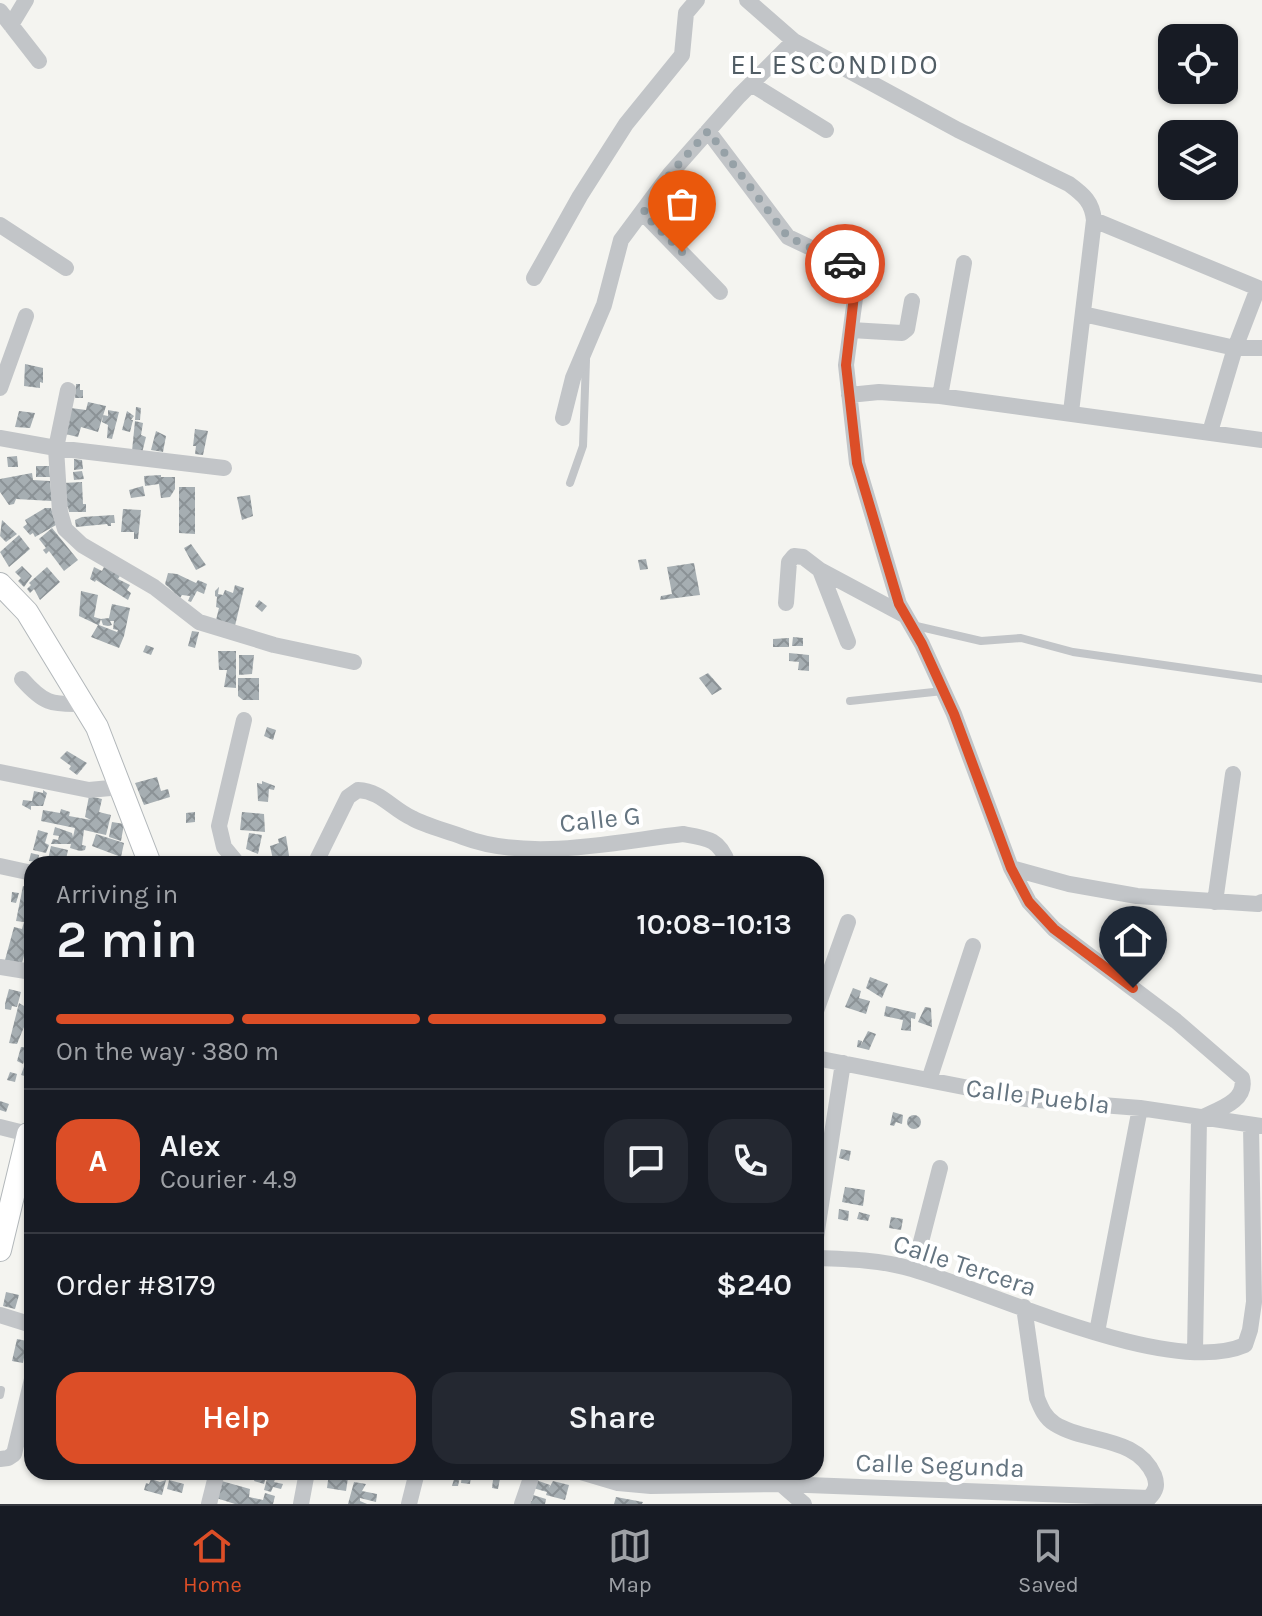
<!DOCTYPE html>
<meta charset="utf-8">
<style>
:root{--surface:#171b24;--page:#242831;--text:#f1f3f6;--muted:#9ea1a6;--line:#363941;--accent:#dc4e27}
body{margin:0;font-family:Karla,sans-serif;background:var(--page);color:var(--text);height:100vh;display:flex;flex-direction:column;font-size:30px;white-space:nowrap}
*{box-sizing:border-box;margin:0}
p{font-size:26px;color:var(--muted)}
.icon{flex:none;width:44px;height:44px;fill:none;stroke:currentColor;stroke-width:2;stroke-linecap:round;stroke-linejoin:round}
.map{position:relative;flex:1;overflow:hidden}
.sheet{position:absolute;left:24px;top:856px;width:800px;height:624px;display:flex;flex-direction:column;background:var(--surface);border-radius:24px;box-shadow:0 2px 6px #0004}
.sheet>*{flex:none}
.tools{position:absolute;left:1158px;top:24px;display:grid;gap:16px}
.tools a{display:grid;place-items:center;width:80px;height:80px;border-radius:16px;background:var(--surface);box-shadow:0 2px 6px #0004;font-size:40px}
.pin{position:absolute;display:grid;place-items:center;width:68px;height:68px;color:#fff;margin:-82px -34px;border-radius:50% 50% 50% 0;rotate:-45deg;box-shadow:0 0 8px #0007}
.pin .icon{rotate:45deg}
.courier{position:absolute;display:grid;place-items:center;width:80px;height:80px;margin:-40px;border:6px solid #dc4e27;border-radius:50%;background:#fff;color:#222;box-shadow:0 2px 10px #0007}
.summary em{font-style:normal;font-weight:600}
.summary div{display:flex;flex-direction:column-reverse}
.summary{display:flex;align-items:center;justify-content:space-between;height:136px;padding:0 32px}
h1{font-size:52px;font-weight:600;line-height:60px}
.bar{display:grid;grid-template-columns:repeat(4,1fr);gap:12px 8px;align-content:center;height:96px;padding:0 32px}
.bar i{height:10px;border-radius:6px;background:var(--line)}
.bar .on{background:var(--accent)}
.bar p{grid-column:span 4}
.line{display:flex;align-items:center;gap:20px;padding:0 32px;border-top:2px solid var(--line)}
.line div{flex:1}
.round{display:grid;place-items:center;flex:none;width:84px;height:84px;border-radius:24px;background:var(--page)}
.primary-button{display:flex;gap:16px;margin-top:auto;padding:16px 32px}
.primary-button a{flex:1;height:92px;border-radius:24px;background:var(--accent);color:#fff;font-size:32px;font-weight:600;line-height:92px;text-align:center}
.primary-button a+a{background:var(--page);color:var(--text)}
.tab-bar{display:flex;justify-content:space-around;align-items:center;height:112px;border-top:2px solid var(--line);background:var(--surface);font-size:22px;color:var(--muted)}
.tab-bar a{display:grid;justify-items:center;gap:4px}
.tab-bar .on{color:var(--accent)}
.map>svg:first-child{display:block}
</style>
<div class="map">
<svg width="1262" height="1504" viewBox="0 0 1262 1504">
<defs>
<pattern id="building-cross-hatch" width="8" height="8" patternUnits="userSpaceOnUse" patternTransform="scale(2)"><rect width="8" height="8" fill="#a6aeb2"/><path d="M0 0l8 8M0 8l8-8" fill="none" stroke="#8b9296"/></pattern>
</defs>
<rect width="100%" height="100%" fill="#f4f4f0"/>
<!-- building -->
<path fill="url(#building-cross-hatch)" d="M25,364L43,368V383L40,382V388L24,386Z
M76,384H80V390H83V398H75Z
M88,402L106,406L98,432L81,427L78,437L61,433L71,408L86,410Z
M136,407L141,408L140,420H135Z
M108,410L119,412L112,439L107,438L108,425L102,422L103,415L108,416Z
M19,411L35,413L30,428L15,427Z
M127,411L134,416L131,420H133L130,432L122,430Z
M135,421L143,423L141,435L146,437L142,453L132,451Z
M195,429L208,431L203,455L195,454L196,446H193Z
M156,431L166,436L163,452L151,450Z
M17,456L18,467H8L7,457Z
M74,459L82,460L83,469L74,470Z
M36,466H49L50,477H36Z
M82,471L84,479L74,480L73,472Z
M32,473L33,480L50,481L52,501L16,499L14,504L9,505L0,492V479Z
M161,475V477H175V489L170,497L161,498L159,484L145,486L144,476Z
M82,482L83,504H86V512H69L68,507H65L63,483Z
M143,486L145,496L131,498L129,490Z
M179,487H195V534L179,533Z
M250,495L253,516L242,520L237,497Z
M45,508H51L56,525L35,537L33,533L30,535L23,527L27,524L25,520Z
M123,509L141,510L138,539H134V532H121Z
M114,515L115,523H111V526H108L107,524L76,527L75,520L82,517Z
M2,520L17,534L6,542L0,536Z
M52,528L78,560L64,571L49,551L46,554L43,550L46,548L39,539Z
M19,535L30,549L9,567L0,552Z
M191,544L206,565L196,570L184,548Z
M646,559L648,569L640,570L638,560Z
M694,563L700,595L660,600L661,596L672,594L667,567Z
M22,566L32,576L24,587L18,581L21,578L15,572Z
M47,567L60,582L40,600L34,589L30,593L27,589L31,585L29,583Z
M94,567L102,571L104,567L121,574L118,579L130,585L127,590L131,593L128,600L96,580L95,582L90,579Z
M168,573L177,574L196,583L198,580L207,584L204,594L197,591L191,602L188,601L190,596L182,595L180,598L165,584Z
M235,585L244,588L234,630L216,620L219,608L216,607L217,597L215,596V591L219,587L218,594L223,595L225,590L233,593Z
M81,591L98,595L94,617L101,619L99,625L117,632L118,630L113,629L114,621H110L112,625L108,626L103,625L101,619L109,618L112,604L130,608L124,636L119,648L91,637L98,625L79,616Z
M259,600L267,606L262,612L255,606Z
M192,631L199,632L195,648L188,646Z
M793,637L803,638V646H792Z
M789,638V647H773V639Z
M146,645L154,648L151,655L143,652Z
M218,651H236V688L224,687L227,670H219Z
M789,653L809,655V671L798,670L799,662L789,661Z
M239,655H254L252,674L239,675Z
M708,673L722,689L712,695L699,678Z
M238,678H259V700H243L238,696Z
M267,727L276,730L273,740L264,736Z
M67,751L87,763L77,775L69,769L71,766L60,758Z
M157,777L161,791L168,789L170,797L144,805L135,783Z
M262,781L275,786L274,790L269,789L268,802L258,801L257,783L262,784Z
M43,790L47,793L43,806H31V810L22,805L23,800L32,801L34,791L43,793Z
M89,796L102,799L99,812L111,815L106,835L84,830L82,845L86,846L85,850L80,851L70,848L71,844H51L53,839L58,840L59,836L53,835L55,827L72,833L73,837L75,828L41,821L43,810L60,813L61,809L70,812L69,816L91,820L85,817Z
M195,812V822L186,823V813Z
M242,812L264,814L265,832L240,830Z
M112,822L124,824L121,841L109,837Z
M38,830L48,833L45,843L49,845L46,853L33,850Z
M249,833L262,835L258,854L246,849Z
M96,834L124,843L121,857L92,846Z
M286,836L290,862L274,864L270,846L279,843L278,839Z
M51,846L68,850L65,864H47Z
M31,853L39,855L38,862L29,861Z
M23,886L32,889V926L22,963L5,960L14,927L22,929L24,922L16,921Z
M12,892L19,893L16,903L11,902Z
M870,977L888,984L882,998L866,988Z
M853,988L861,991L859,998L870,1001L866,1014L845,1007Z
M9,989L21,992L17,1007L12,1006L11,1010L5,1009V1004Z
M19,1003L31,1010L17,1044L9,1043Z
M886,1006L916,1013L915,1019L911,1018V1031L901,1030L903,1020L884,1016Z
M925,1007L931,1008L932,1027L918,1022Z
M868,1031L876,1034L869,1050L857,1047L858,1040L862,1041L861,1045Z
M21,1047L29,1048L23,1064L17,1061Z
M25,1064L32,1066V1078L21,1075Z
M10,1072L17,1074L15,1082L7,1080Z
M0,1101L9,1104L6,1112L0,1110Z
M893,1112L903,1115L902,1124L896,1122L894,1126L890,1125Z
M907 1122a7 7 0 1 1 14 0a7 7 0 1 1-14 0Z
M841,1149L851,1151L849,1161L839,1158Z
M845,1187L865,1190L863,1206L842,1202Z
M839,1209L849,1211L848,1221L838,1219Z
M859,1212L870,1215L868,1221L857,1219Z
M891,1217L903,1219L901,1230L889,1228Z
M6,1292L19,1295L15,1309L3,1306Z
M17,1339L27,1341L23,1363L12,1361Z
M257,1472H267L264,1484L254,1481Z
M269,1472H291V1479L269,1473Z
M356,1472H375V1475H355Z
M444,1472H461L458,1486H452L454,1479L443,1476Z
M494,1472L501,1473L498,1489L492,1488Z
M329,1473L348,1478L346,1491L327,1488Z
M462,1474L471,1475L470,1484L461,1483Z
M268,1475L276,1477L274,1482L283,1484L281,1489L273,1487L271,1492L264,1490Z
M151,1479L160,1482L166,1480L162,1495L144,1490L146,1483L149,1484Z
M169,1480L184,1484L182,1493L167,1489Z
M218,1480L250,1489L249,1497L263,1500L265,1493L275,1496L273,1504H235L213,1497Z
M536,1480L550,1485L549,1488L553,1481L569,1485L565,1500L546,1495L547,1492L533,1488Z
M354,1482L366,1484L362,1491L377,1494L376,1502L360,1498V1501L367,1504H348Z
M533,1495L546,1499L545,1504H528V1500L532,1501Z
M616,1497L643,1502L642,1504H614Z"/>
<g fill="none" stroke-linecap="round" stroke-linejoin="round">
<!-- secondary casing -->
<g stroke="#b2b7ba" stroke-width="24">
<path id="secondary" d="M0,584L27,612L97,727L150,864
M0,1250L28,1134L32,1135"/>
</g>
<!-- service -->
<path stroke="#c2c5c8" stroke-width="8" d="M570,483L583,446L586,360
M912,625L981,641L1021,638L1073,652L1262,679
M850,701L943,691
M0,1395L1,1390"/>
<!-- minor -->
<path stroke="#c2c5c8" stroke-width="16" d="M747,0L794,41L958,130L1069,184C1084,195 1092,202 1094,220L1258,288L1235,348L1210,432
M0,11L39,61
M11,25L26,0
M751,84L826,130
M708,131L788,237L849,266L856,278V291L846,365L857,463L899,604L922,644L954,714L1011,868L1029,902L1054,929L1176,1021L1242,1078C1248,1102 1216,1110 1199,1119L1195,1352
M643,213L720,292
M0,225L66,268
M534,278L580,196L626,124L682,55L686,13L697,0
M1083,314L1235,348H1262
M851,330L902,333L907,329L912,301
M0,388L26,316
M68,390L56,448L60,512L65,529L82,545L154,587L199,622L274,645L354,662
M849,395L879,392L940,396L1262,440
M940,396L964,263
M1071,412L1094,220
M563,418L573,378L604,305L621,240L670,174L739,96L794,41
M0,438L56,448L224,468
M820,570L848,642
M786,603L789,562L794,556L803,557L820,570L906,616
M22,679C43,703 51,705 82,704
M0,772L89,790L121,787
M238,864L224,847L219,826L244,720
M315,864L348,797L358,790C381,791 392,809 412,818C426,826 448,831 463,837C529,862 614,842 683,834C707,838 720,839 728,864
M0,866L32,873
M1011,868L1069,884L1137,896L1258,904L1262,902
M1215,902L1233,774
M0,967L32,972
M816,1011L848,922
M816,1058L1025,1099L1140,1108L1261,1126
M929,1080L973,946
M0,1127L28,1134
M816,1237L843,1063
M816,1258C848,1259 881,1260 912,1269C992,1292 1170,1378 1245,1345L1250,1330L1254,1302L1251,1125
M914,1269L940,1168
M0,1315L32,1325
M1097,1332L1140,1108
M0,1459L8,1458L14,1454L32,1379
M581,1472L618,1483L651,1486L781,1484L1149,1498C1156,1491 1158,1485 1154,1475C1136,1435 1087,1444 1055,1424C1045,1418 1041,1408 1037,1398L1024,1307
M781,1484L804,1504
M209,1504L217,1472
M301,1504L307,1472
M409,1504L417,1472
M522,1504L533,1472"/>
<!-- secondary -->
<use href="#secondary" stroke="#fff" stroke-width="22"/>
</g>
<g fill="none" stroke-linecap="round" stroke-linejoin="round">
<!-- done -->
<path stroke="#96a1a7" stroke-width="8" stroke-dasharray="0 14.4" d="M682,252L643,213L670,174L708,131L788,237L845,264"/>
<!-- route -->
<path stroke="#dc4e27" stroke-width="10" d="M845,264L854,271L856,278L846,365L857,463L899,604L922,644L954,714L1011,868L1029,902L1054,929L1133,988"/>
</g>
<g text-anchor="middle" stroke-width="8" stroke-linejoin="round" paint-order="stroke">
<!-- street labels -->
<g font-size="26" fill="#647480" stroke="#fff">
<text transform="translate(600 819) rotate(-6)" y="9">Calle G</text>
<text transform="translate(1038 1096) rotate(7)" y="9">Calle Puebla</text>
<text transform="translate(965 1265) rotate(18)" y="9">Calle Tercera</text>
<text transform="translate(940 1465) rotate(2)" y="9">Calle Segunda</text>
</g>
<!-- neighbourhood labels -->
<g font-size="28" letter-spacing="2" fill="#515d65" stroke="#fff">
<text x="835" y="74">EL ESCONDIDO</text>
</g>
</g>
</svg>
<div class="tools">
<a><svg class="icon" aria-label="locate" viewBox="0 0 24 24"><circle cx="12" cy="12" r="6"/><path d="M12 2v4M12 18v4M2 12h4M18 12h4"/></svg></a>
<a><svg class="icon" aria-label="layers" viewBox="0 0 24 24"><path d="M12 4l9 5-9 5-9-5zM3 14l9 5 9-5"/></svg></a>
</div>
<div class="pin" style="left:682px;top:252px;background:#ea580c"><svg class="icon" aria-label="bag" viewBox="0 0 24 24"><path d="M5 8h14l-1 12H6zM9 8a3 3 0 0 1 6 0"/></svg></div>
<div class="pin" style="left:1133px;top:988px;background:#1f2937"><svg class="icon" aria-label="home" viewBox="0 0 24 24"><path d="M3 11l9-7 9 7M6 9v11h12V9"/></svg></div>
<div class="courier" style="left:845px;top:264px"><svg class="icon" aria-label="car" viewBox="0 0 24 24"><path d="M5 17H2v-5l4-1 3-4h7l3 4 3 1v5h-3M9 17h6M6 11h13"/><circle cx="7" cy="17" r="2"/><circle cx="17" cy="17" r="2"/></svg></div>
<section class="sheet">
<div class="summary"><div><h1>2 min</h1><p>Arriving in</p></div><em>10:08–10:13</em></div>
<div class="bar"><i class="on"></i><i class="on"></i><i class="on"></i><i></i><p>On the way · 380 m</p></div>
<div class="line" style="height:144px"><b class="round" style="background:var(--accent);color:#fff">A</b><div><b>Alex</b><p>Courier · 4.9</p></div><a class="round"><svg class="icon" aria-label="chat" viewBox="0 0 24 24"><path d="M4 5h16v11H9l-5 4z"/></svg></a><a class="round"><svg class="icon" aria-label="phone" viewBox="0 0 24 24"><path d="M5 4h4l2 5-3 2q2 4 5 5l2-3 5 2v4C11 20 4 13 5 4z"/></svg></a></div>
<div class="line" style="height:104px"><div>Order #8179</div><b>$240</b></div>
<div class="primary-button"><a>Help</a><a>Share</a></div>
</section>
</div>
<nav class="tab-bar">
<a class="on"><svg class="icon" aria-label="home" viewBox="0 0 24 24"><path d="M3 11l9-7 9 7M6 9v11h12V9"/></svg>Home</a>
<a><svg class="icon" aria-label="map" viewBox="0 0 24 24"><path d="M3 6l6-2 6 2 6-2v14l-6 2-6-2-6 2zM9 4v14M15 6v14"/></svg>Map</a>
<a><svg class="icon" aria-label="saved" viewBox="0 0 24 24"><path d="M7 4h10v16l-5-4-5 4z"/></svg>Saved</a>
</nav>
